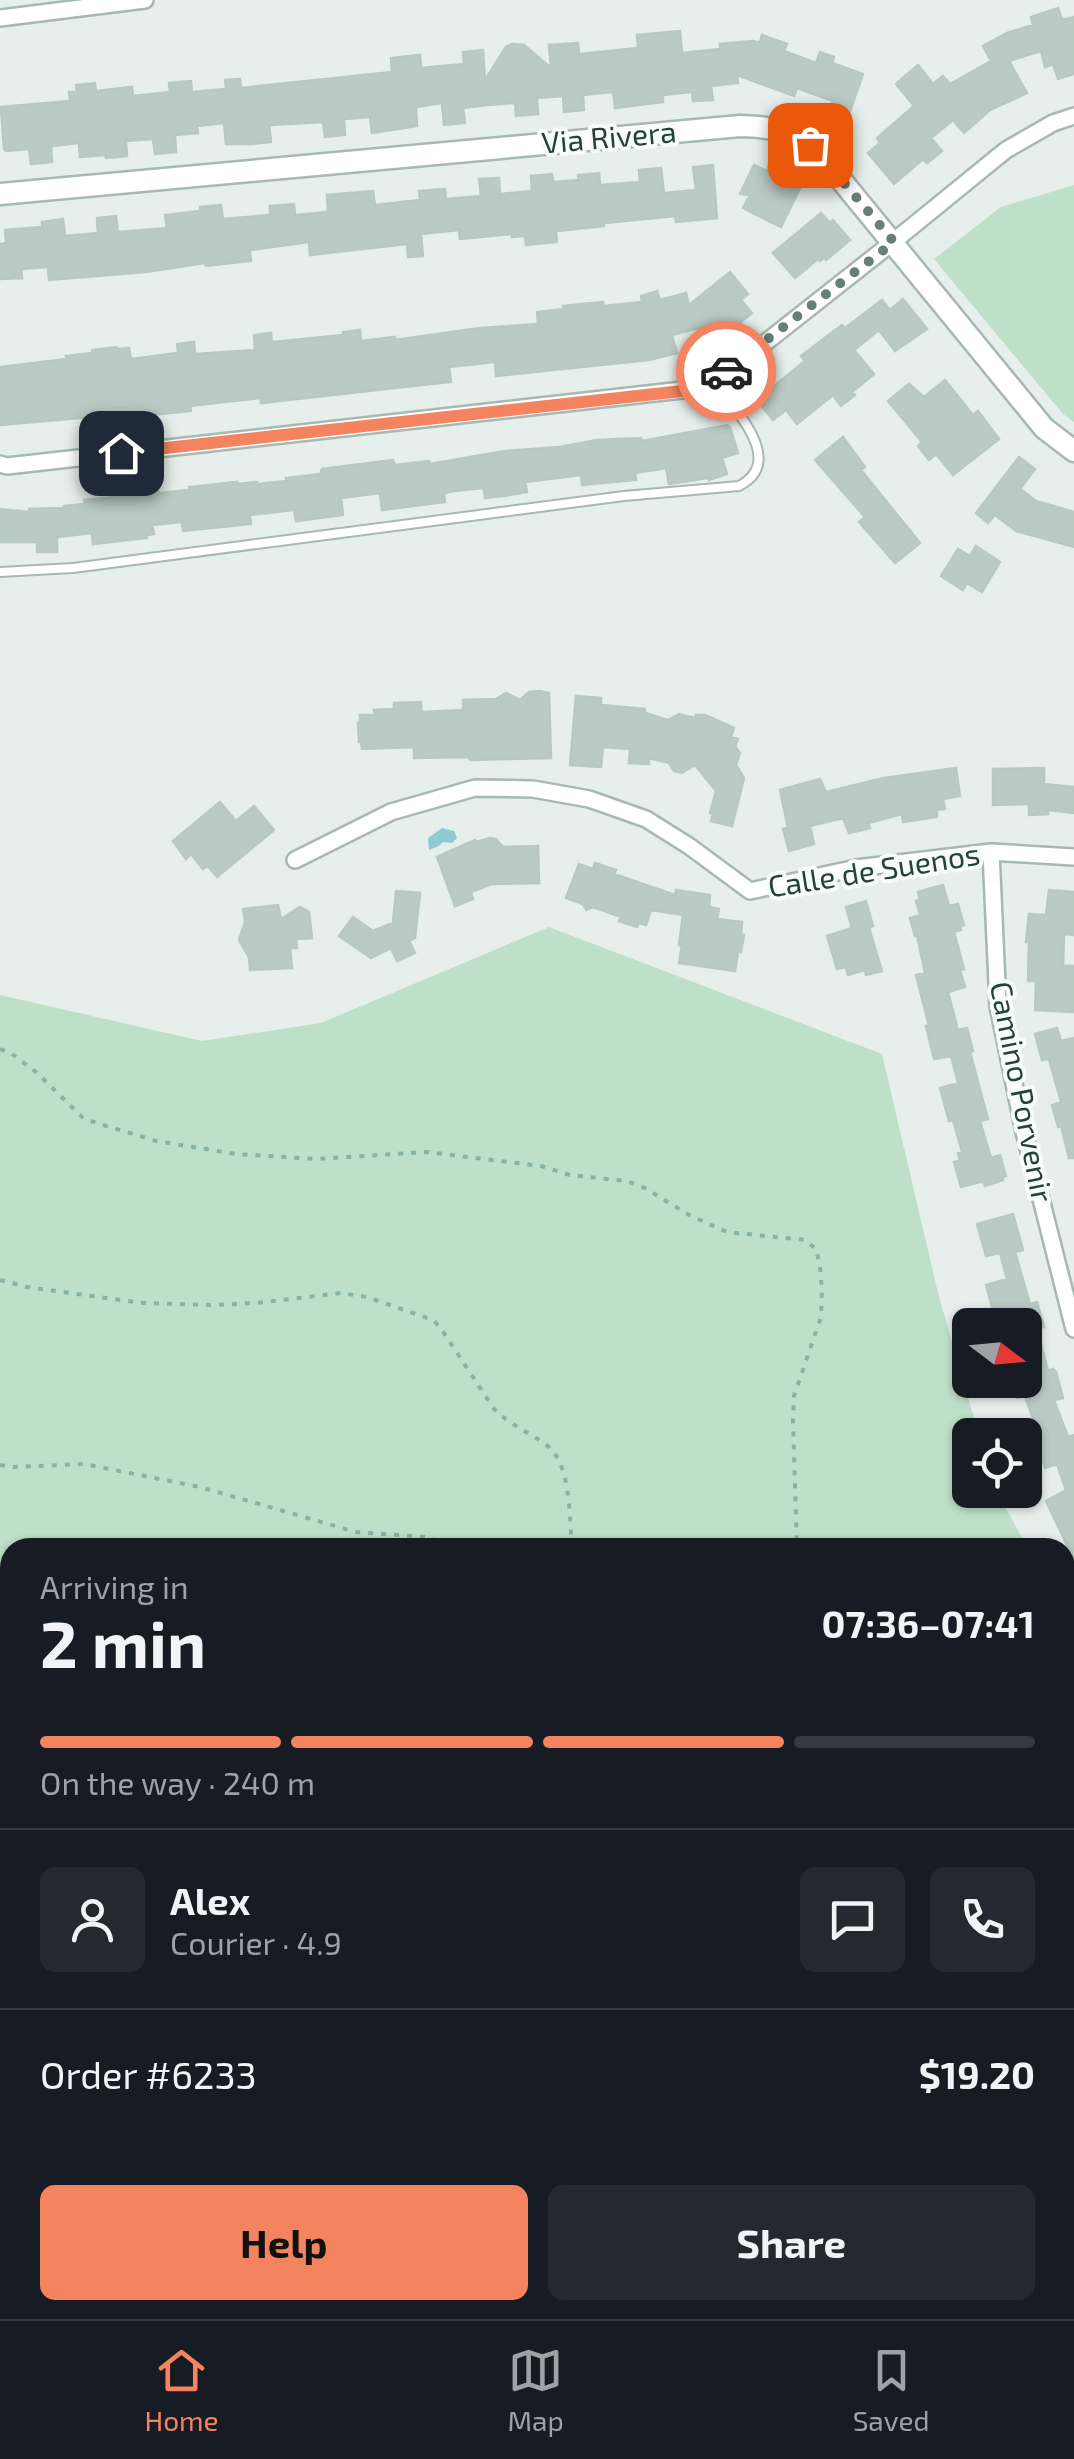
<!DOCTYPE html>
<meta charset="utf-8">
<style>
:root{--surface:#171b24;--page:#242831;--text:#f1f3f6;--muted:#9ea1a6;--line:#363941;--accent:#f4845f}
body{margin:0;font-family:"Exo 2",sans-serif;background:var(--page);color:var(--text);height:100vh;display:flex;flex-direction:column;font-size:38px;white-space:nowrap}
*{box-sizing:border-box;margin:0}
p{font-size:32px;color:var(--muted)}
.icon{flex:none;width:55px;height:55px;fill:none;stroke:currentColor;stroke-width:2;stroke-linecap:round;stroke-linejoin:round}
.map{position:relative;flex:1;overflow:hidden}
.details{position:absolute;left:0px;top:1538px;width:1075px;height:782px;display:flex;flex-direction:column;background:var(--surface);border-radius:30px 30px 0 0;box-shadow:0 2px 8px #0004}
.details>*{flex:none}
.needle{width:65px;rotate:106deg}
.buttons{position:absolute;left:952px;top:1308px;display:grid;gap:20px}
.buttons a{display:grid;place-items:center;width:90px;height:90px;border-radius:15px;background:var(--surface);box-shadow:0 2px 8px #0004;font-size:50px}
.pin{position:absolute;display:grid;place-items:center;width:85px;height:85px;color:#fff;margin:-42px;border-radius:20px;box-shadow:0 5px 15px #0006}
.courier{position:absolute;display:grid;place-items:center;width:100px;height:100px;margin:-50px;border:8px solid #f4845f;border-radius:50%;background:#fff;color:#222;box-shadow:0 2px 12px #0007}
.headline em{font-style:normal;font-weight:700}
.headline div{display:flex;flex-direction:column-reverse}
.headline{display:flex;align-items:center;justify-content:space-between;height:170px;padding:0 40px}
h1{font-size:65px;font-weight:700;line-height:75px}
.bar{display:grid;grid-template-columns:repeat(4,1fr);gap:15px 10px;align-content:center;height:120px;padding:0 40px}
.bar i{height:12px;border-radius:8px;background:var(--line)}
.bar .on{background:var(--accent)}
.bar p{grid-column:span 4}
.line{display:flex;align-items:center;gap:25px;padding:0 40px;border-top:2px solid var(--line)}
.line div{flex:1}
.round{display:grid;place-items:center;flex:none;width:105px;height:105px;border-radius:15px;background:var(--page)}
.cta{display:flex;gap:20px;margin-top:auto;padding:20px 40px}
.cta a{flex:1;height:115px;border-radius:15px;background:var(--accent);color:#111;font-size:40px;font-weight:700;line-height:115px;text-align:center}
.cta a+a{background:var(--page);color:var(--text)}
.tabs{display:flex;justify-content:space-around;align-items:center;height:140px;border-top:2px solid var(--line);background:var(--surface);font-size:28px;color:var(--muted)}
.tabs a{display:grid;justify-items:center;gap:5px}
.tabs .on{color:var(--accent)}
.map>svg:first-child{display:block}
</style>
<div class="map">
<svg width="1074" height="2319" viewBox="0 0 1074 2319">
<rect width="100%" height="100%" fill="#e6efeb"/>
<!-- green -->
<path fill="#bfe0c8" d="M1074,185V422L1063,414L934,259L1001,207Z
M549,927L882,1054L938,1293L979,1435H970V1490H996L1027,1547L10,1548V1939L0,1930V995L202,1041L321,1023Z
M1065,1613L1074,1629V2319H564L541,2310H1065Z"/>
<!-- water -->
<path fill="#8ec9d4" d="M442,828L454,831L457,838L452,843L443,842L439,846L429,850L428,838Z"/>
<!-- building -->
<path fill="#bbcac4" stroke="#b8c9c2" stroke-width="2.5" d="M1058,8L1062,20L1074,17V74L1058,79L1053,64L1045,67L1041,51L1009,61L1027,93L990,110L964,133L953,120L931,138L942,151L927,163L923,159L894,184L868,153L880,143L877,138L914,106L896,84L918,65L933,84L943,76L950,84L991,61L983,46L1007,33L1033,25L1031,17Z
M680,31L682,53L720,49V44L753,41L760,43L762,35L787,44L784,51L816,63L820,52L834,57L832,63L863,74L847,120L828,113L833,101L797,88L794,96L737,75L738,83L711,86L713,100L693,101L692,92L663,95V102L615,108L613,92L583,95L584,110L564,112L563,96L537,98L538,114L516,116L515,103L487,105L463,108L465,123L444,125L442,103L416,107L417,126L372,133L370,117L344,119L345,135L325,137L323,122L269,125L271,142L252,144H226L224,123L197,126L198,133L175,135L176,152L155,154L153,139L126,141L127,156L106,158L105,155L80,157L79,143L51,146L52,162L31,164L29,149L6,151L4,149L1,107L70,101L69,92H77L76,85L95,83L96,91L132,87L133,96L170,92L169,83L191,81L192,92L226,89L225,80L240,79L241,88L392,72L391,58L420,55L421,68L464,64L463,52L483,50L485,80L506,47L512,44L524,45L551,68L549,45L578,43L579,54L638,48L637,35Z
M713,165L717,218L676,222L675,216L604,223V226L556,231L557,242L526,245L525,236L512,237V234L460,239L459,230L421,234L423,256L408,257L407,244L310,255L309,242L250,250L251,261L206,266L205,263L146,272L49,280L48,267L21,269L22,278L0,279V244L6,243L5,230L42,227V222L63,219L65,236L98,233L97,218L116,216L118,232L167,228L165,215L200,211V207L221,205L223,219L270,215V206L294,204L295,215L328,212L327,195L373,191L375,205L420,200L419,191L445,189L446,199L481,196L479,179L499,178L500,194L532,191L531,176L552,174L553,182L579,180L578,175L599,173L600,185L640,182L639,170L661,168L664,193L696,190L693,167Z
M754,165L767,171L768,167L787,177L785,180L800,188L781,227L743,208L750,195L740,194Z
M821,213L830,223L833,220L850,240L826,260L824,257L820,261L818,259L795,278L773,253Z
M730,272L748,294L741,300L752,313L718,340L706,326L672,335L677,353L649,360L496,376L495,362L449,367L451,382L422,385L261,403V398L224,402L190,406L191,411L151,415L116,419L115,415L0,425V367L67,359L66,356L93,353L92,350L116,347L117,349L129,348L131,359L178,353L177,344L194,342L195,354L255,350L254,335L271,333L272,342L343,335V332L360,330L361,341L395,337V340L480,328L538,324L537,312L564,309L563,306L582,304L603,302L604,306L642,302L641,296L657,291L660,300L686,293L689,305Z
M903,299L927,329L895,351L879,330L854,350L874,374L852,392L855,395L841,406L833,395L797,424L786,410L773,420L757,400L805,361L801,356L842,325L845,328L882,300L890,310Z
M945,380L973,415L978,411L999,439L953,475L936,454L929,460L918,446L922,442L888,401L909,384L924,397Z
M727,425L730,427L738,453L722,458L727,474L709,480L708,478L669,484L666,468L635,473L636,480L582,485L581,475L525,482L527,492L504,496L485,498L484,488L454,491L444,493L445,502L382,510L380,493L341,498L343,515L296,521L294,510L250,515L251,524L183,531L182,522L152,525L154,534L147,535V538L93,544L92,533L57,537V552H37V542H0V509L29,512V509L64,508V506L85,504L84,500L125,496L128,495V492L158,489L159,493L190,490L189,487L209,485L237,482V484L257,482L258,484L287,481L286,478L320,474L322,469L393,460L395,465L429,461L430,464L505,451L559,447L597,440L641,438L642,441Z
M843,437L865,467L861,470L920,543L895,563L859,522L865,517L815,460Z
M1019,457L1035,469L1020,489L1036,501L1074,512V547L1016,531L995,515L988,523L976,513Z
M976,546L1000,562L982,592L967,583L963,590L941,576L958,549L970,556Z
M540,691L549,693L551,758L470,760L469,757L414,758V747L362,749L361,742H359L358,723H360V715H375L374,710L394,709V703L421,702V710L424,712L463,710V700L496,699L506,693L520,700L529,692Z
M576,696L601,698V705L645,709V713L668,720L679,714L695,718L696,715H705L734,728L731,737L738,739L735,746L740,753L736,765L744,778L732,826L711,821L713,814L710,813L716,791L695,765L682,773L674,771L669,763L649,758V764L629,763L630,749L603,747L601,767L570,765Z
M956,768L960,796L943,799L945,809L937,810V817L903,822L902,814L868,823L870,828L849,833L843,818L810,826L814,844L789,851L783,829L788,828L780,790L820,779L826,792L884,778Z
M1044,768V784L1074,787V813L1048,810V814L1029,815V804L993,805V769Z
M220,802L236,821L254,806L274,830L217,877L208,866L203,869L191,854L186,859L173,841Z
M490,838L496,839L503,847L538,846L539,883L492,884L471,892L473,899L455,906L437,857L475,840L476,842Z
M595,863L616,870L614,874L675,895L676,890L710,895L709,907L719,909L717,919L742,922L741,935H744L741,952H738L735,971L679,963L682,945H679L683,915L651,910L646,925L639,923L637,927L619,921L621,917L593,907L586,910L583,904L566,898L579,864L593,869Z
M943,885L949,906L958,904L964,925L960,926L961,930L954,932L964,969L960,970L965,987L948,992L958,1030L967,1028L973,1051L970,1052L988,1119L980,1121L991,1158L1000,1155L1006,1176L1002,1177L1003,1180L985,1186L984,1182H979L961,1187L954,1162L960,1161L958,1153L962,1152L953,1120L949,1121L940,1088L958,1083L951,1056L934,1059L926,1026H929L916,975L925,973L917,935L915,936L910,918L920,915L916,901L920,900L918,892Z
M1049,890L1074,892V935L1064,934L1063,966H1074L1073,1012L1035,1010L1036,981H1028L1029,942H1026L1029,914L1046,915Z
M396,891L420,893L415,938L409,941L415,953L397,961L391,948L371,958L339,936L353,917L373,931L393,923Z
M866,901L873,926L869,928L882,971L866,975L865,970L848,975L846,967L837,969L827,936L852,928L846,907Z
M278,905L281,919L300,907L309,912L312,938L296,939L297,948H290L292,968L250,970L249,957L239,940L245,922L243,909Z
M1057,1028L1061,1041L1074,1038V1158H1069L1061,1126L1058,1127L1052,1105L1061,1102L1049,1059L1042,1060L1035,1034Z
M1013,1214L1023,1250L1015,1252L1030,1304L1037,1302L1044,1327L1037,1329L1048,1371L1053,1369L1056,1372L1063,1398L1054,1400L1068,1437L1074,1435V1560L1046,1501L1066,1490L1057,1464L1045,1468L1035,1437L1039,1435L1025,1396L1017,1398L1011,1380H1025V1325H1019L1018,1321L997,1325L986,1285L1007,1279L1000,1253L986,1256L977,1224Z"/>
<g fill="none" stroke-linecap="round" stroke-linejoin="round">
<!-- service casing -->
<g stroke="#a8b8b2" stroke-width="12">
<path id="service" d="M0,572L73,568L624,496L739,486C788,461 732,406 711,379
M0,1795L10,1804"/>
</g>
<!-- minor casing -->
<g stroke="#a8b8b2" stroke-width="20">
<path id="minor" d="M0,18L145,0
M0,464L7,466L691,389L732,369L893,242L1006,150L1053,123L1074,116
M991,852L998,1006L1024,1132L1074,1329
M295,860L391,812L475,788L533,789L589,799L646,819L689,846L750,891L856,868L991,852L1074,857
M0,2172L10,2181
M837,2310L848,2319
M97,2319L101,2310"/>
</g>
<!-- tertiary casing -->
<g stroke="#a8b8b2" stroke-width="25">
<path id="tertiary" d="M0,194L740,126C780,126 801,136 828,164L1044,428L1074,451"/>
</g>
<!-- path -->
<path stroke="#86b3a5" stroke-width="4" stroke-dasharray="5 8" stroke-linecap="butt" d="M0,1049L12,1054L36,1072L84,1119L156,1141L236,1154L316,1159L427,1152L541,1166L570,1175L626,1181L645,1188L689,1215L727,1232L805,1240L816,1249L820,1266L822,1291L821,1317L794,1396L793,1421L797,1548
M0,1280L27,1287L142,1303L214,1305L256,1303L341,1293L367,1297L433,1320L440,1327L494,1409C509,1424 528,1432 545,1444C572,1462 569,1518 572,1548
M0,1465L13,1467L84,1464L200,1487L356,1532L425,1537L465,1548
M0,1626L10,1625
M1065,1861L1074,1865
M1065,1932L1074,1937"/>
<!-- service -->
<use href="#service" stroke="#fff" stroke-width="8"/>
<!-- minor -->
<use href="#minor" stroke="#fff" stroke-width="15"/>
<!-- tertiary -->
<use href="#tertiary" stroke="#fff" stroke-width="20"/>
</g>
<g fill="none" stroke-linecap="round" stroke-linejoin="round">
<!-- done -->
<path stroke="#687f78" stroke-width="10" stroke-dasharray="0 18" d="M726,371L894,242L828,164L810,145"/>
<!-- route -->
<path stroke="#f4845f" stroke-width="12" d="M121,453L691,390L726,371"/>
</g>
<g text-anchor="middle" stroke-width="8" stroke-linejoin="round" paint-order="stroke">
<!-- street labels -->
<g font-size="30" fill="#24423a" stroke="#f7fbf9">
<text transform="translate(609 138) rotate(-5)" y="10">Via Rivera</text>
<text transform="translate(874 871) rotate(-9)" y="10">Calle de Suenos</text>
<text transform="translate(1021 1092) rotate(79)" y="10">Camino Porvenir</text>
</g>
</g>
</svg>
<div class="buttons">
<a><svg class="needle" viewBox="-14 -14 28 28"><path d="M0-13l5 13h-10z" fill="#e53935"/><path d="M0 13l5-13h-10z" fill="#9ea1a6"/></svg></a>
<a><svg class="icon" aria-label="locate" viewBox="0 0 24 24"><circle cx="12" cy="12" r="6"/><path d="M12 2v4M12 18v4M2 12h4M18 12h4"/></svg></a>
</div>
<div class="pin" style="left:810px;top:145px;background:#ea580c"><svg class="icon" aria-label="bag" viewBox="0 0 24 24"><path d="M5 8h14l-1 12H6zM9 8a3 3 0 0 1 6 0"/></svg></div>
<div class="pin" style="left:121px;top:453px;background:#1f2937"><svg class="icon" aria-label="home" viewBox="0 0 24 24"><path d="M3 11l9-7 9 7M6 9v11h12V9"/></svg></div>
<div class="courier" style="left:726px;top:371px"><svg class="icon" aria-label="car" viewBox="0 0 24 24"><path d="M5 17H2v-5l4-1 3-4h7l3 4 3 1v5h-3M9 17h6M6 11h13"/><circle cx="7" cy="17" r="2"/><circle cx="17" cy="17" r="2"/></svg></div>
<section class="details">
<div class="headline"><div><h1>2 min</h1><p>Arriving in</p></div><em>07:36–07:41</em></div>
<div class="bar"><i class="on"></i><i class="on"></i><i class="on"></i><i></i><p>On the way · 240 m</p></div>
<div class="line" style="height:180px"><a class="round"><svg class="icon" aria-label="person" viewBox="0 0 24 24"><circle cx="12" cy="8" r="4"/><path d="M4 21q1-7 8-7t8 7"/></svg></a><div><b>Alex</b><p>Courier · 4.9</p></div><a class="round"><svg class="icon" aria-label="chat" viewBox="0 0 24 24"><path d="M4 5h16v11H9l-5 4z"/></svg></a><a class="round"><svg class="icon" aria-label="phone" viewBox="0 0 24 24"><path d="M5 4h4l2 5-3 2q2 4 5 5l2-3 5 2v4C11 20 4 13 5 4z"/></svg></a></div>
<div class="line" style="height:130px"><div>Order #6233</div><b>$19.20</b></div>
<div class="cta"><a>Help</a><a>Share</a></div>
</section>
</div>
<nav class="tabs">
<a class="on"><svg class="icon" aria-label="home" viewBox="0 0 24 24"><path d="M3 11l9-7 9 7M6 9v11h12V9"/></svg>Home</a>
<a><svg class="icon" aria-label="map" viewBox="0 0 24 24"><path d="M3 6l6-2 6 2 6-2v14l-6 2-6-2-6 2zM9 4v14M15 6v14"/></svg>Map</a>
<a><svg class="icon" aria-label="saved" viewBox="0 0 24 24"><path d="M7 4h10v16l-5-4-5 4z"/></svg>Saved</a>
</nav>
